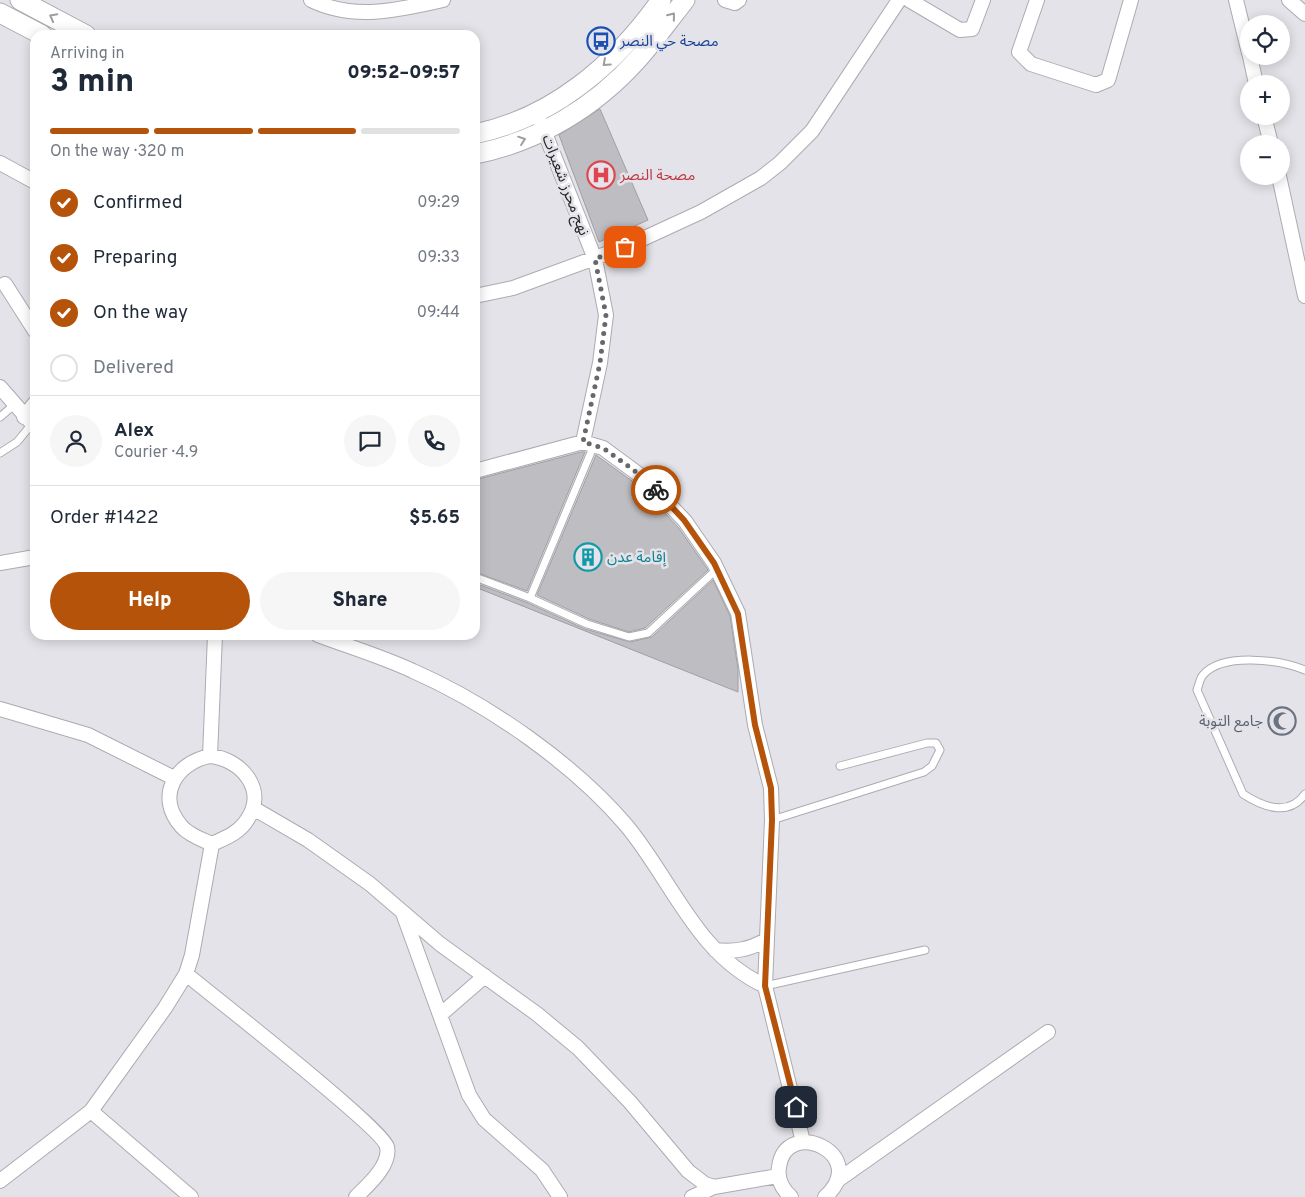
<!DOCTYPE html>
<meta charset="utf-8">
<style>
:root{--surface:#fff;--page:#f6f6f7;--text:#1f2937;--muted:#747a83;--line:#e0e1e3;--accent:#b45309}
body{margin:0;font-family:Overpass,"Noto Sans Arabic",sans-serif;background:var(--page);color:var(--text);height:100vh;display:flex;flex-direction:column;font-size:19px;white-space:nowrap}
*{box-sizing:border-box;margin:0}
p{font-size:16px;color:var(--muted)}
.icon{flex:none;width:28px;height:28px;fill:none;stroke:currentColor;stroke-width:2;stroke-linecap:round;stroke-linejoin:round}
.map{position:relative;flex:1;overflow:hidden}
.side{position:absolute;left:30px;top:30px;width:450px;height:610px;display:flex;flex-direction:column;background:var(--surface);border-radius:15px;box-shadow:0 2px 12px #0003}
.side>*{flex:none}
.tools{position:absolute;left:1240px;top:15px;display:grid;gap:10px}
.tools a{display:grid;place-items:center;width:50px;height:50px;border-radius:50%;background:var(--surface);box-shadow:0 2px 12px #0003;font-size:25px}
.pin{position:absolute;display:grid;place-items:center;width:42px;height:42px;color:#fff;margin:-21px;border-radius:10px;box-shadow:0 2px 8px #0006}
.courier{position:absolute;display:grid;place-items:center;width:50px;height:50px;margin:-25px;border:4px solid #b45309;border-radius:50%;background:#fff;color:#222;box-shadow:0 1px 6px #0007}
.overview em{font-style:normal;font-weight:800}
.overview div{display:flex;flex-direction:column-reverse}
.overview{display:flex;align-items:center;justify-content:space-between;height:85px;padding:0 20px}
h1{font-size:32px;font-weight:800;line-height:38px}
.bar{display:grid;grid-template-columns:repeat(4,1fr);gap:8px 5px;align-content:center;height:60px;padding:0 20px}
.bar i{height:6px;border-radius:4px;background:var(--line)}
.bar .current{background:var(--accent)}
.bar p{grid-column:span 4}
.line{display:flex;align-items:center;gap:12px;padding:0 20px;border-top:1px solid var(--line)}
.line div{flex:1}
.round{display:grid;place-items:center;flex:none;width:52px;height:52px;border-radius:26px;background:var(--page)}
ol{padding:0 20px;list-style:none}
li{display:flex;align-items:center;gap:15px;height:55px}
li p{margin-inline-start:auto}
li .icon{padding:5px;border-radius:50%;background:var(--accent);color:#fff;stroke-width:4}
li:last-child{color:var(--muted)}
li i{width:28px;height:28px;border:2px solid var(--line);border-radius:50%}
.cta{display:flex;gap:10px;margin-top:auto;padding:10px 20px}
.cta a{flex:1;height:58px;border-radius:30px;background:var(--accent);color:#fff;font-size:20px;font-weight:800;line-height:58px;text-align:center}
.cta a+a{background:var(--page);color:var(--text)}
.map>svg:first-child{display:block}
</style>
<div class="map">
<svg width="1305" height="1197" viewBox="0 0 1305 1197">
<rect width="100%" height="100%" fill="#e4e3e9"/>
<!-- building -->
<path fill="#bebdc2" stroke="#a09fa4" d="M600,109L648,220L599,242L559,135Z
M581,452H585L527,591L475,572V480Z
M596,455L639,486L678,527L708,570L645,628L629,632L589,619L537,595Z
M713,580L730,616L738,669V692L475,587V583L528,603L585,629L630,642L652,637Z"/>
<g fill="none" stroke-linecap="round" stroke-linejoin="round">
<!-- lane casing -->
<g stroke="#acabb0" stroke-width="9">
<path id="lane" d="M0,417L14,405
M0,453L17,442L31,425
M475,577L530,598L587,624L629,637L648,633L717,569
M530,598L594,445
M1305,670C1280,660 1223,652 1203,675C1200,678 1199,685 1197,690L1243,794C1263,807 1289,817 1305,794
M772,820L924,772L932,766L940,750L936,743H927L840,766
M765,986L925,950"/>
</g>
<!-- street casing -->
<g stroke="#acabb0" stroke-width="16">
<path id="street" d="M311,0C354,21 399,10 443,0
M725,0L735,3L739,0
M909,0L960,30L972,29L983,0
M1037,0L1019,52L1031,64L1096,85L1108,80L1131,0
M1236,0L1249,53
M1289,0L1305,14
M1250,56L1256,84
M1264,116L1271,144
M0,163L35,182
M1279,176L1305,296
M5,284L35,331
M475,296L513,288L625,247L701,212L761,178L780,163L812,131L899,0
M0,387L35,427
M24,417L35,403
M583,442L603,448L645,479L685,521L714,563L738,613L755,725L771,788L772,820L765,986L803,1142
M475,471L583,442L600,363L606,315L595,259L541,123
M0,563L35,557
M318,635C350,647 383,657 413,671C488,704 573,763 626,825C672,880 696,954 765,986
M0,709L88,735L174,778
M210,756C241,759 268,790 247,820C239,833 225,838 212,844C203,840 189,835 182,827C155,797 175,763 210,756Z
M210,756L215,635
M253,808L308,840L370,884L440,944L537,1014L578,1048L630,1102L688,1171L705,1184L714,1187
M403,913L469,1095L484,1119L542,1170L560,1197
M715,950C735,952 748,950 766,940
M186,974C212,995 384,1130 387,1147C391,1165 368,1185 356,1197
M440,1015L485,976
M91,1111L191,1197
M838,1180L1048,1032
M0,1181L91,1111L165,1008L186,974L192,955L212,844
M692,1197L714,1187L778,1176
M791,1197C782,1189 777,1179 779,1167C786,1115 872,1155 825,1197"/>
</g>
<!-- secondary casing -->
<g stroke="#acabb0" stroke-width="21">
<path id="secondary" d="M20,0L86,35
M0,13L42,35
M475,134C553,118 616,64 661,0
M475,154C537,142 595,107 637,60C654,41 669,20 685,0"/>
</g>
<!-- lane -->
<use href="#lane" stroke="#fff" stroke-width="7"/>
<!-- street -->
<use href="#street" stroke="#fff" stroke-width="14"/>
<!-- secondary -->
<use href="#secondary" stroke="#fff" stroke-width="19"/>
</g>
<!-- one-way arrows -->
<defs><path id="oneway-chevron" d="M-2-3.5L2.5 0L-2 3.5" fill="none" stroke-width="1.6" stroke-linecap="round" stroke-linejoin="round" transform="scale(1.25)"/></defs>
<g stroke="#9d9d9e">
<use href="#oneway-chevron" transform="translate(672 16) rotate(-51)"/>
<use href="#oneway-chevron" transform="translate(53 17) rotate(-152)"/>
<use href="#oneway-chevron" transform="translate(606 63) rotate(138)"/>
<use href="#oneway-chevron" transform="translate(522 140) rotate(-19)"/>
</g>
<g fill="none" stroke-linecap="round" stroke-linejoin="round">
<!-- done -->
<path stroke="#68686c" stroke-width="5" stroke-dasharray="0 9" d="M625,247L595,259L606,315L600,363L583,442L603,448L646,479L656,490"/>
<!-- route -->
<path stroke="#b45309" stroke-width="6" d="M656,490L684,520L714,563L738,614L755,725L771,788L772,820L765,986L796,1107"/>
</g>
<!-- icons -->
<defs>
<g id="bus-ring" transform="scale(1.4375)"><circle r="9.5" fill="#e4e3e9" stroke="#1a4fb4" stroke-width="1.5"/><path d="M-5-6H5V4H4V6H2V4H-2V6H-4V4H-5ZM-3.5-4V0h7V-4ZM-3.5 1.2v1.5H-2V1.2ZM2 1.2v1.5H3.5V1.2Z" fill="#1a4fb4"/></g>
<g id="hospital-ring" transform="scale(1.4375)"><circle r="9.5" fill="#e4e3e9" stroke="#e0444e" stroke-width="1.5"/><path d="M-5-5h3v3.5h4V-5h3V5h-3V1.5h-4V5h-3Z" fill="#e0444e"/></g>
<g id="building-ring" transform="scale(1.4375)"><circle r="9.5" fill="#e4e3e9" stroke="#0f9aa8" stroke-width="1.5"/><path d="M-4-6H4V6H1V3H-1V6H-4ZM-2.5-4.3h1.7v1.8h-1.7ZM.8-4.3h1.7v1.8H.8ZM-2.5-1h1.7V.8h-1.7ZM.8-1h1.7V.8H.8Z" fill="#0f9aa8"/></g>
<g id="mosque-ring" transform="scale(1.4375)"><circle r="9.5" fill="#e4e3e9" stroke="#6b7280" stroke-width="1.5"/><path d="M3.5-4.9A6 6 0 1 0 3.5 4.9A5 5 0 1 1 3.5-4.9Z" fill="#6b7280"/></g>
</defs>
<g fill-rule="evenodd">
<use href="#bus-ring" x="601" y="41"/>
<use href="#hospital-ring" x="601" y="175"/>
<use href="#building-ring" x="588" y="557"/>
<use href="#mosque-ring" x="1282" y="721"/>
</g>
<g text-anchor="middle" stroke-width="5" stroke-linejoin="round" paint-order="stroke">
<!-- transit labels -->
<g font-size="15" fill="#164399" stroke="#e4e3e9" text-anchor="start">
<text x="620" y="46">مصحة حي النصر</text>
</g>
<!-- health labels -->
<g font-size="15" fill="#be3a42" stroke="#e4e3e9" text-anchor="start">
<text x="620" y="180">مصحة النصر</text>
</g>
<!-- street labels -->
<g font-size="15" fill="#262628" stroke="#e4e3e9">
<text transform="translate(566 185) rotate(69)" y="5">نهج محرز شعيرات</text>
</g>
<!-- culture labels -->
<g font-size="15" fill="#0d838f" stroke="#e4e3e9" text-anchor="start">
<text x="607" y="562">إقامة عدن</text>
</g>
<!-- worship labels -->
<g font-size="15" fill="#5b616d" stroke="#e4e3e9" text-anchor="end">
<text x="1263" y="726">جامع التوبة</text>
</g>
</g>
</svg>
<div class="tools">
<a><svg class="icon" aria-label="locate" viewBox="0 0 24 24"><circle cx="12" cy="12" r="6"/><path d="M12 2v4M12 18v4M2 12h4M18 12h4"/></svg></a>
<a>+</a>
<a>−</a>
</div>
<div class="pin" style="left:625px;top:247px;background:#ea580c"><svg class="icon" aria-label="bag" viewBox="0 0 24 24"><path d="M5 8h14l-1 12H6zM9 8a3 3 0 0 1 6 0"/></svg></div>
<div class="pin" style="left:796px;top:1107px;background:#1f2937"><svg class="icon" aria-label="home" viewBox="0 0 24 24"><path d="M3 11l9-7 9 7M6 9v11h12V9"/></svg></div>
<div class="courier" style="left:656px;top:490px"><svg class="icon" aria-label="bike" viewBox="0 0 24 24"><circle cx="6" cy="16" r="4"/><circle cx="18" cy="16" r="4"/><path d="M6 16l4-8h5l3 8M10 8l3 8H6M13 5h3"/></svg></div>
<section class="side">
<div class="overview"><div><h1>3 min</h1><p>Arriving in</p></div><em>09:52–09:57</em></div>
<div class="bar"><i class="current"></i><i class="current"></i><i class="current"></i><i></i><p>On the way · 320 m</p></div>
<ol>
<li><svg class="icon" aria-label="check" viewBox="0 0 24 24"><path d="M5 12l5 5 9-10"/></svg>Confirmed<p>09:29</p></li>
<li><svg class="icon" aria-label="check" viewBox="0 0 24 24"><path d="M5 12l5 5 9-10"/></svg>Preparing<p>09:33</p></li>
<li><svg class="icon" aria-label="check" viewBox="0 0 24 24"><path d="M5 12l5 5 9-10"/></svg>On the way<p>09:44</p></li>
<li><i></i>Delivered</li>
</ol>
<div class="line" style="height:90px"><a class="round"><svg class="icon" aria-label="person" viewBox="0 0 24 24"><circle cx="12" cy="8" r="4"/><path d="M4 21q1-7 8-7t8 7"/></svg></a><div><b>Alex</b><p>Courier · 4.9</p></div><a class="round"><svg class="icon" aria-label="chat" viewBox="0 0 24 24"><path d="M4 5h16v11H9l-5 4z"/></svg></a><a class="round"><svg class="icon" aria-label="phone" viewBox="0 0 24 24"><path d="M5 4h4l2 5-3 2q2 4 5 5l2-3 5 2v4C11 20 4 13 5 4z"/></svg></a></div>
<div class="line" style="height:65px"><div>Order #1422</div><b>$5.65</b></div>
<div class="cta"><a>Help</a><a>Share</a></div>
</section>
</div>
